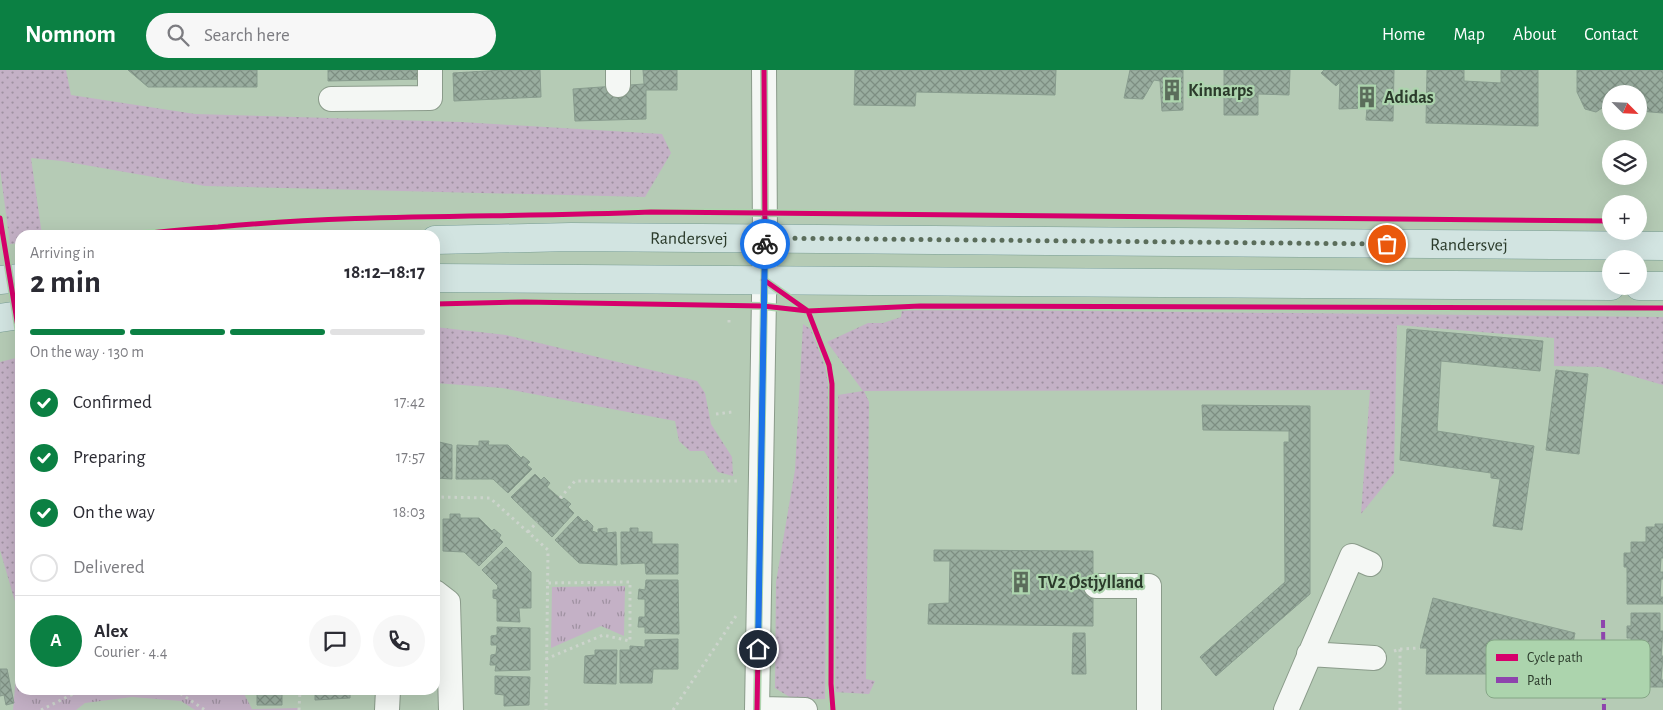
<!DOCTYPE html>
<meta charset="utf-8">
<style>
:root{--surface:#fff;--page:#f7f7f7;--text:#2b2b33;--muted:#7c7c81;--line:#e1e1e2;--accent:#0b8043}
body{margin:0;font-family:"Alegreya Sans",sans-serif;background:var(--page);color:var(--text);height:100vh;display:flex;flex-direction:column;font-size:19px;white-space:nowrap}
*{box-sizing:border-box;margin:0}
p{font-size:16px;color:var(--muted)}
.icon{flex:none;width:28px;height:28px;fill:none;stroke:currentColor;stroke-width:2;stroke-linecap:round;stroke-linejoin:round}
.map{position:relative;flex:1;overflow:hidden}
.sheet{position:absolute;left:15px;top:160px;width:425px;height:465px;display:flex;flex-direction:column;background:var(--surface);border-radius:15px;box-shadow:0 5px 20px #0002}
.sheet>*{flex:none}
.needle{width:32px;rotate:114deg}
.buttons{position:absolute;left:1602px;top:15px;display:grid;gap:10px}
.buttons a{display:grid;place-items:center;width:45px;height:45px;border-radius:50%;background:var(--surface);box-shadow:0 5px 20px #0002;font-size:25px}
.pin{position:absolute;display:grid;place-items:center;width:42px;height:42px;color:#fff;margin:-21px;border:2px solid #fff;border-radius:50%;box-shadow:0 1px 5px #0007}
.courier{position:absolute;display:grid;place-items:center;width:50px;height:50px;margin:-25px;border:4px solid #1a73e8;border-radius:50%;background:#fff;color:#222;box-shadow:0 1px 6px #0007}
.headline em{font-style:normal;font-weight:600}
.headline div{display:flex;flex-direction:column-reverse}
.headline{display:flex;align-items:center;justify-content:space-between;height:85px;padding:0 15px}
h1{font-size:32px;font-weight:600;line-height:38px}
.bar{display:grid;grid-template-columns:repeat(4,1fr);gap:8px 5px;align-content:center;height:60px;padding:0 15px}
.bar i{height:6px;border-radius:4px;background:var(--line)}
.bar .selected{background:var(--accent)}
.bar p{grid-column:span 4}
.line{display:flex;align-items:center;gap:12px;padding:0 15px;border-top:1px solid var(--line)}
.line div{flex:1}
.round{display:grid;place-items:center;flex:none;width:52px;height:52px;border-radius:26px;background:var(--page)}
ol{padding:0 15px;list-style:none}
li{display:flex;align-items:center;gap:15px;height:55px}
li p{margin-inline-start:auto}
li .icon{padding:5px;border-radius:50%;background:var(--accent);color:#fff;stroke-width:4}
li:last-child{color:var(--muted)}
li i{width:28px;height:28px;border:2px solid var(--line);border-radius:50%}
header{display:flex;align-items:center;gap:30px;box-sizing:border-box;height:70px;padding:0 25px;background:var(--accent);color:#fff}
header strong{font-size:24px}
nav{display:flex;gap:28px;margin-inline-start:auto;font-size:18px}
.search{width:350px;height:45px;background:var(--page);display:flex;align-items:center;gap:12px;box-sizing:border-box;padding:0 18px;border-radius:28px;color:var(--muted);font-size:19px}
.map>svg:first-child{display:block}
</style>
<header>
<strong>Nomnom</strong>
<div class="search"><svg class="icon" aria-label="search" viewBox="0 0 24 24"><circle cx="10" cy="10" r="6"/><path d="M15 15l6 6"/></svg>Search here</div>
<nav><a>Home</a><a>Map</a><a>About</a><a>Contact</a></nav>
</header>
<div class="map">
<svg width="1663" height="640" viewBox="0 0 1663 640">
<defs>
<pattern id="grass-dots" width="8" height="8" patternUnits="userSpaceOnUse" patternTransform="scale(1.25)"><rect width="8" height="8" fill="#c4b1c6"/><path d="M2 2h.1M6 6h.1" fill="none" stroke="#9f91a1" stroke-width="1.8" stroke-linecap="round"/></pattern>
<pattern id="park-tufts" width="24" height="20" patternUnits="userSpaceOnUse" patternTransform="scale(1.25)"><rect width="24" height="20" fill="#c4b1c6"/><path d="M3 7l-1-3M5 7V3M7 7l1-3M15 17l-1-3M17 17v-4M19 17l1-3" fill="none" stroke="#9f91a1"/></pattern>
<pattern id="building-cross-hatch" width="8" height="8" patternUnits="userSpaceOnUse" patternTransform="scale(1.25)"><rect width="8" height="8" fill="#99ad9f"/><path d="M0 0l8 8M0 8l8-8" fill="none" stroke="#7d8e82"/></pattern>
</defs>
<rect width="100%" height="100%" fill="#b5cbb5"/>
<!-- grass -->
<path fill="url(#grass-dots)" d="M0,0H66L71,25L195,44L461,52L662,64L671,83L645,127L205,116L62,91L31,88L42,165H20V173L10,174L0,99Z
M902,239L1663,247V315L1601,297L1554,296V268L1397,255L1394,403L1361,444L1370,320L864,321L869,332L866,609L875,611L869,624L835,622L838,325L863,321L827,272L868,253H883L901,247Z
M803,254L812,260L828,304L825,629H793L775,618L776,512L795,400Z
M435,257L506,265L697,311L705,323L711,354L732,387L733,406L718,402L704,381H690L679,371L675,351L502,318L435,313Z
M20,287V537L16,535L0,480V292Z"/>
<!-- park -->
<path fill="url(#park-tufts)" d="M625,516L624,566L601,556L551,578L552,517Z
M20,561V620H242L252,639L298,638L301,640H195L181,631L132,627L85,633L76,640H13Z"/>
<!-- building -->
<path fill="url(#building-cross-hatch)" stroke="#889c8e" d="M128,0H257V17H148Z
M328,0H423V9L328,11Z
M503,0H540L541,27L454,31L453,3Z
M643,0H677V20H646V49L575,51L573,19L644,14Z
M855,0H1056L1055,25L916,22L915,36L854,35Z
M1130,0H1183V40L1162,41L1160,11L1154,10L1143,29L1124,28Z
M1224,0H1290L1289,25L1258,24V45H1224Z
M1324,0H1394L1393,51L1366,50L1367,38L1339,39L1340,12L1336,16L1321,3Z
M1427,0H1464V11L1501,13V0H1538V56L1426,53Z
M1577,0H1663V43L1639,41V24L1626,23L1611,24V32L1596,42L1585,39L1577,22Z
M1407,259L1543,271L1540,301L1441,291L1437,361L1534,376L1522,460L1493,456L1500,409L1491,408V403L1400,390Z
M1556,300L1588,304L1579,384L1546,380Z
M1202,335L1310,336V524L1216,606L1200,587L1285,512L1284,372H1289V361L1203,360Z
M435,371L452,375V409L435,408Z
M479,371H489L488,375H508L521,388L523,386L530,392L527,395L532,399L508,423L493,409H456L457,375L479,376Z
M535,404L541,410L544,407L550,413L547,417L562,430L564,428L571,434L568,437L574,443L552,467L511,427Z
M450,444H460V448H479L492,461L494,459L501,465L499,468L503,472L479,496L464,482L443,481V449H450Z
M578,446L584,452L587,450L593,456L592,461L598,463V459L607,458V463L616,462L617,495L579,493L555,470Z
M435,448H437L436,482H435Z
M1655,454H1663V488H1661L1660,502H1663V509H1661L1660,527H1663V534H1627V497H1624V483H1631V472H1646V457H1655Z
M630,458H638V462H652V474H678V504H646L645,493L621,494V462H630Z
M506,477L531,502V538H519L520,552L497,551V529L493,528V520H497L498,516L482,500Z
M934,480L1093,481V556L928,554L929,534L949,533L950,491H934Z
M646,510H678L679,564L645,563V557H638L639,547H645V529H638L639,519L645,520Z
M1433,528L1575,563L1570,587L1532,589L1533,604H1426L1427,578H1420Z
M1631,543H1660V561H1663L1661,586H1663L1661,610H1663V617H1626L1627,605H1631V593H1627V580H1631V568H1627V556H1631Z
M497,557L530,558V600L495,601L496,595H490L491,585L496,584L497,575H491V566L497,565Z
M1073,563H1085L1086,604H1072Z
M678,569V599H653L652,613H620V580H630V576L645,577V570Z
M595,580H617L616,614L584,613L585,586L595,585Z
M0,599H7L14,633L6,635L4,625L0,626Z
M495,606L530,607L529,635L504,636V625L495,624Z
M248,620H282V635H257V624H248Z
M315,620H350V628L315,630Z"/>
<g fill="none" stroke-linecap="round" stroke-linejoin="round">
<!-- minor casing -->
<g stroke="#8a9b8a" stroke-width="26">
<path id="minor" d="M618,0V15
M331,29L430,28V0
M1096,516H1149V640
M435,522L448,532L451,640
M1309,584L1374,588
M757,639L805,640
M387,640L388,620
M757,640L765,168L764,0
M1286,640L1352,486L1370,494"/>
</g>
<!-- major casing -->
<g stroke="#789d95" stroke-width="29">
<g id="major">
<path id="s1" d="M435,170L571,167L1663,176"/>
<path d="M435,208L1611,216"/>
<path d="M0,210L20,208"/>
<path d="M1639,216H1663"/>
<path d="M0,248L20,245"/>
</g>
</g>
<!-- path -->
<path stroke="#ccd4cc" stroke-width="3" stroke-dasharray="2.5 4" stroke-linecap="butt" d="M729,250V255
M716,344L732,342
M435,427L490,428L548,480L546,640
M560,428L575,411H737
M528,462L537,452
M1400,579L1420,578
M1394,581L1400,579V640
M546,589L603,565L630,571V512L547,513
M175,620L205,640
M41,640L81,620
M299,640L300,620
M673,640L736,546"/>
<!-- minor -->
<use href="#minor" stroke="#f4f7f4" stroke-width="24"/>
<!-- major -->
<use href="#major" stroke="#d2e4e1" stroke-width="28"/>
<!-- quiet -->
<path stroke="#8e44ad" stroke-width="4" stroke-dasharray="8 4" stroke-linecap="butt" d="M1603,550L1604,640"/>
<!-- cycleway casing -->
<g stroke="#acd4ad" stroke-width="8">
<path id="cycleway" d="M0,148L20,269
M135,165C162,161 190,159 218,157C362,143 507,148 651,142L1611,151
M764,210L808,241L829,295L832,314L831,614L833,640
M435,234L524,232L763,236L808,241L920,236L1663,238
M757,640L765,168L764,0"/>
</g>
<!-- cycleway -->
<use href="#cycleway" stroke="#d6006c" stroke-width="5"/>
</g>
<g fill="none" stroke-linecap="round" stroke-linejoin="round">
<!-- done -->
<path stroke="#5b6d5b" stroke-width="5" stroke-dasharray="0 9" d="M765,174V168L1387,174"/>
<!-- route -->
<path stroke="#1a73e8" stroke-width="6" d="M758,579L765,174"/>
</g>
<!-- icons -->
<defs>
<g id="building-bare" transform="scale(1.725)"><path d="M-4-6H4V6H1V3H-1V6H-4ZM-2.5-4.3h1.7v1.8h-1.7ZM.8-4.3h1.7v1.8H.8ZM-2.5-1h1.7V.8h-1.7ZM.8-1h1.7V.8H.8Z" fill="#5b6d5b" stroke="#acd4ad" stroke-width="2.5" paint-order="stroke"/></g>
</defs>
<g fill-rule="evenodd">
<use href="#building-bare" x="1172" y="20"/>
<use href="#building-bare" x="1367" y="27"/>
<use href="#building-bare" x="1021" y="512"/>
</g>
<g text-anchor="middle" stroke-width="4.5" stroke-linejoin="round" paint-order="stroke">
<!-- poi labels -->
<g font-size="18" font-weight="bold" fill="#2b3b2b" stroke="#acd4ad" text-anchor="start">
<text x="1188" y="26">Kinnarps</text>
<text x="1384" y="33">Adidas</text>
<text x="1038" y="518">TV2 Østjylland</text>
</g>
<!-- street labels -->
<g font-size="18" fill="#2b3b2b" stroke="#acd4ad">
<text dy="6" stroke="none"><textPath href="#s1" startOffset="254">Randersvej</textPath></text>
<text dy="6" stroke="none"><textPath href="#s1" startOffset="1034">Randersvej</textPath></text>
</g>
</g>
<!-- legend -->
<rect x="1486" y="570" width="164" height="58" rx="8" fill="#acd4ad" stroke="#85a686" stroke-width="1"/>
<rect x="1496" y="584" width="22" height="7" fill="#d6006c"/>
<rect x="1496" y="607" width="22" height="6" fill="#8e44ad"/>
<g font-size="14" fill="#2b3b2b">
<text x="1527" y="592">Cycle path</text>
<text x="1527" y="615">Path</text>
</g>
</svg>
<div class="buttons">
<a><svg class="needle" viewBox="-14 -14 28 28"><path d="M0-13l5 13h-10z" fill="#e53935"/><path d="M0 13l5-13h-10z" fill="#7c7c81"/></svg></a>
<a><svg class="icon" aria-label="layers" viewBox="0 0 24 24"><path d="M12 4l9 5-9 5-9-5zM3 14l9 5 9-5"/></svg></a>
<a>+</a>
<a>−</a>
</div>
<div class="pin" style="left:1387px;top:174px;background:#ea580c"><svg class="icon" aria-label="bag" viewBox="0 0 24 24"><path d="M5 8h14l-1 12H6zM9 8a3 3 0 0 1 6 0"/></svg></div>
<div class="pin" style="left:758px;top:579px;background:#1f2937"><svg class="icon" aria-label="home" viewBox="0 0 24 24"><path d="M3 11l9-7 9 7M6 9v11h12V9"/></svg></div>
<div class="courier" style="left:765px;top:174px"><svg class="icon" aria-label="bike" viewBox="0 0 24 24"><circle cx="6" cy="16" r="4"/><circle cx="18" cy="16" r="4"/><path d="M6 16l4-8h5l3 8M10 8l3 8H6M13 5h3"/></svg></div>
<section class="sheet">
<div class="headline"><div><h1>2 min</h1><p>Arriving in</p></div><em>18:12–18:17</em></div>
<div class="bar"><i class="selected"></i><i class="selected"></i><i class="selected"></i><i></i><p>On the way · 130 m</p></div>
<ol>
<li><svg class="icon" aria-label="check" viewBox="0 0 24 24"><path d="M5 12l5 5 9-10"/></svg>Confirmed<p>17:42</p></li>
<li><svg class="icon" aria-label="check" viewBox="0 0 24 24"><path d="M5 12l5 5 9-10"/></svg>Preparing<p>17:57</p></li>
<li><svg class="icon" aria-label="check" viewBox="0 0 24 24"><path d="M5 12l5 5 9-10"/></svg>On the way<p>18:03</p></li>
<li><i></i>Delivered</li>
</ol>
<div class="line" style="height:90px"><b class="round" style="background:var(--accent);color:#fff">A</b><div><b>Alex</b><p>Courier · 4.4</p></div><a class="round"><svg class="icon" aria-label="chat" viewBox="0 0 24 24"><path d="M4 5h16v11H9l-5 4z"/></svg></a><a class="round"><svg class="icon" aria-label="phone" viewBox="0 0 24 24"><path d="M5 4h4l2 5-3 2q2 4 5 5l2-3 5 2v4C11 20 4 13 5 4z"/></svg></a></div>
</section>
</div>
